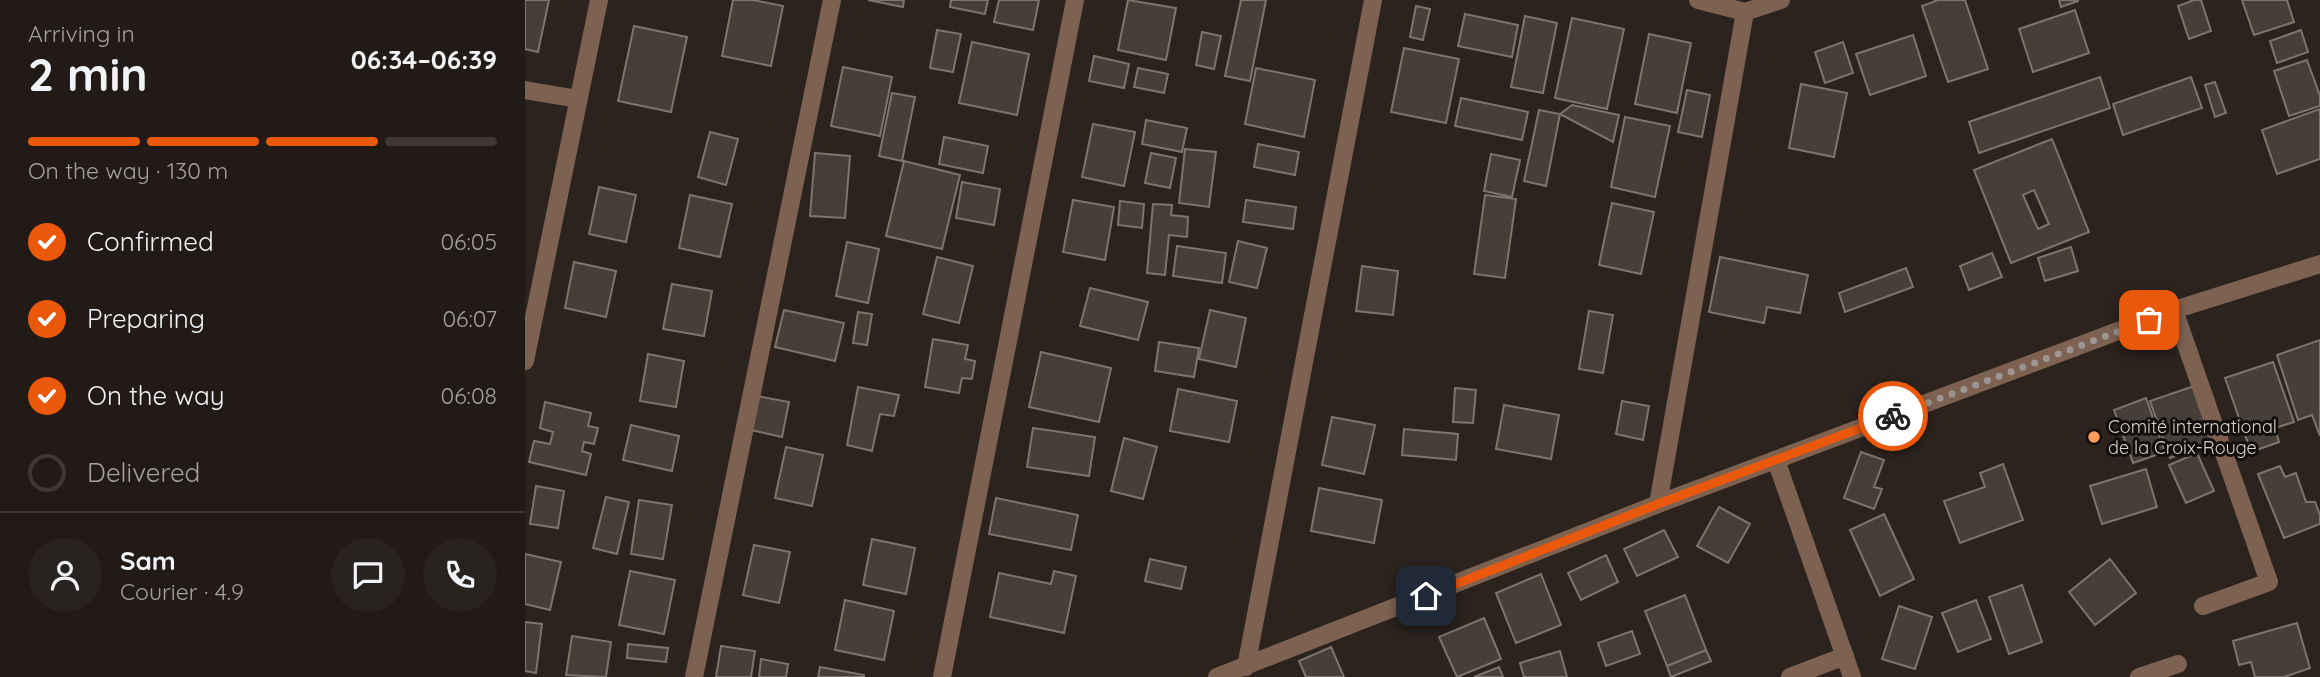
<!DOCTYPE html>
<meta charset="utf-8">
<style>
:root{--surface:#211a16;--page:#29231f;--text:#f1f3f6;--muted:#a2a1a1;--line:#3e3835;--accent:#ea580c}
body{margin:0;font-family:Quicksand,sans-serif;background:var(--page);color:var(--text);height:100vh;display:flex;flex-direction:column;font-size:26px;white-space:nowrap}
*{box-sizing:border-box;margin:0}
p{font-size:23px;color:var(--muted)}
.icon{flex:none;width:38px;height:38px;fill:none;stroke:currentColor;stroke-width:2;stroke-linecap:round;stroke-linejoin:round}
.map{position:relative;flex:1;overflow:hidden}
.panel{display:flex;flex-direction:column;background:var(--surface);width:525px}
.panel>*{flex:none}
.pin{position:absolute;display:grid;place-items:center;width:60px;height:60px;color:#fff;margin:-30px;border-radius:14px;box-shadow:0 4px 10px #0006}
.courier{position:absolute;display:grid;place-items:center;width:70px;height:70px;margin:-35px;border:5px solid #ea580c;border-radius:50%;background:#fff;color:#222;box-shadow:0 2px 9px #0007}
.head em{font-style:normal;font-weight:700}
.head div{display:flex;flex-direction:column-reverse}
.head{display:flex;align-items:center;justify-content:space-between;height:119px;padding:0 28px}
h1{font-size:46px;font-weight:700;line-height:52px}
.bar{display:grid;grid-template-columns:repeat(4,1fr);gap:10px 7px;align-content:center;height:84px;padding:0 28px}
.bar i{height:9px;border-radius:5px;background:var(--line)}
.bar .on{background:var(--accent)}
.bar p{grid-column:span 4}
.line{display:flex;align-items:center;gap:18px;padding:0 28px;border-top:2px solid var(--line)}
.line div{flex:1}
.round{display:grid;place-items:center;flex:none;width:74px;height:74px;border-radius:37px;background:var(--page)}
ol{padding:0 28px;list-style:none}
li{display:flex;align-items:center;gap:21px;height:77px}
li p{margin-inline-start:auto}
li .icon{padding:7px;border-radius:50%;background:var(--accent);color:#fff;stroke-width:4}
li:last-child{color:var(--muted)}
li i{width:38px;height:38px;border:4px solid var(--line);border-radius:50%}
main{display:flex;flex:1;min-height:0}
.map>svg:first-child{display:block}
</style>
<main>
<section class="panel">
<div class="head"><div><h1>2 min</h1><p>Arriving in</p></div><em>06:34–06:39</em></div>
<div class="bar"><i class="on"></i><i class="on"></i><i class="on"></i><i></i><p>On the way · 130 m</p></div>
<ol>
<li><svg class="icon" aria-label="check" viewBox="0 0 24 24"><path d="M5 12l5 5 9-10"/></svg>Confirmed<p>06:05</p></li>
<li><svg class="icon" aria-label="check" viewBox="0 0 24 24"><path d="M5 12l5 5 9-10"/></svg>Preparing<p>06:07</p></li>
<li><svg class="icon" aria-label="check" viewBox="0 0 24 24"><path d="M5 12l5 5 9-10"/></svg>On the way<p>06:08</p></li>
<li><i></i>Delivered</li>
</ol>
<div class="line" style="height:126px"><a class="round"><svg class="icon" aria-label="person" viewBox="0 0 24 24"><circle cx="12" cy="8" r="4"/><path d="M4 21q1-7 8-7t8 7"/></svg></a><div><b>Sam</b><p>Courier · 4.9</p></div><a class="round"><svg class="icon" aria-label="chat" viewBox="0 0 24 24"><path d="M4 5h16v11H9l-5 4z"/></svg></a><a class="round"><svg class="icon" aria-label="phone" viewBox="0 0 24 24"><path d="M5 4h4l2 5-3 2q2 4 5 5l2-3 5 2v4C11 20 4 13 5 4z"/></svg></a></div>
</section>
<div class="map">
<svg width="1795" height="677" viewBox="0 0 1795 677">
<rect width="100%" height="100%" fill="#2c231e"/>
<!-- building -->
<path fill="#483e38" stroke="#7f746d" stroke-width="2" fill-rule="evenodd" d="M0,0H24L13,52L0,49Z
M208,0H228L258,6L246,66L197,56Z
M343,0H379L378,7Z
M426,0H463L460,14L425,7Z
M474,0H514L508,30L469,22Z
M603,0L651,8L641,60L593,50Z
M716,0H741L725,81L700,76Z
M1413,0H1440L1463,69L1423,82L1397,6Z
M1534,0H1553V1L1536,7Z
M1669,0H1676L1686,31L1664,39L1653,6Z
M1717,0H1762L1769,22L1729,35Z
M891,6L905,9L898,40L885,37Z
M1550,10L1564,53L1508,72L1494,29Z
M940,14L993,25L987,57L933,46Z
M1000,16L1032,23L1018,93L986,87Z
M1047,18L1099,29L1082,109L1030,98Z
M109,26L162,37L146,112L93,101Z
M412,30L436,34L428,72L405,68Z
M1776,30L1783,52L1752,63L1745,41Z
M677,32L696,36L689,69L671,65Z
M1124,34L1166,43L1152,113L1110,104Z
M1388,35L1401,76L1345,95L1331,54Z
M447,42L504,54L492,115L434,103Z
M1318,42L1328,73L1300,83L1290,52Z
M879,48L934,59L921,123L866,112Z
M569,56L604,64L599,88L564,81Z
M1782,60L1795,96V106L1764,116L1749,71Z
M318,67L367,77L355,136L306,126Z
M613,68L643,74L639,93L609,87Z
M731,68L790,80L779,137L720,124Z
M1575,77L1585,108L1454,153L1444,122Z
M1666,77L1677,108L1598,135L1588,104Z
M1690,82L1701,113L1690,117L1680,85Z
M1276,84L1322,93L1309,157L1264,148Z
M1162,90L1185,95L1177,137L1153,132Z
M367,93L390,97L377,161L354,156Z
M936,98L1003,112L997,140L930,126Z
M1047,105L1094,115L1088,142L1035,114Z
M1795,109V159L1752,174L1737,130Z
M1014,110L1035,114L1021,186L999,181Z
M1100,117L1145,126L1130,197L1086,187Z
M621,120L662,128L657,152L617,144Z
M568,124L610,132L599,186L557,177Z
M185,132L213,139L201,185L173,177Z
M419,137L463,146L458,173L414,164Z
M1527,139L1564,232L1486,263L1449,170ZM1509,190L1524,224L1513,229L1498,195Z
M733,144L774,152L770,175L729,167Z
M660,149L691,152L684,207L654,203Z
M290,153L325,156L320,218L285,216Z
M626,153L651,158L645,188L620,183Z
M966,154L995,160L987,197L959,191Z
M379,161L435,175L417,249L361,236Z
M437,182L475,189L469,225L431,218Z
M74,187L111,195L101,242L64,234Z
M165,195L207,204L195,257L154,248Z
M960,195L991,199L980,278L949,274Z
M548,200L589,207L580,260L538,252Z
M721,200L771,207L768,229L718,222Z
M595,201L619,204L617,228L593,225Z
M1087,203L1129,212L1116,274L1074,265Z
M628,204L647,205L646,215L663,217L662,237L644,235L640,275L622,273Z
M713,241L742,248L732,288L704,282Z
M322,242L354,249L343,303L311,296Z
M652,246L701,253L697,283L648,276Z
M1546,247L1553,271L1520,281L1513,258Z
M1467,253L1477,277L1444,290L1435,266Z
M412,257L448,266L434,323L398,314Z
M1195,257L1283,275L1275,313L1242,307L1239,323L1184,312Z
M49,262L91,271L81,317L40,308Z
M837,266L873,271L868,315L831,311Z
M1381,268L1388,287L1320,312L1314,293Z
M147,284L187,291L179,336L138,329Z
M565,288L623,302L613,340L555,326Z
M259,310L319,323L310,361L250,347Z
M685,310L721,318L711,367L674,359Z
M1064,311L1088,315L1078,373L1054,369Z
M333,312L347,314L342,345L328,343Z
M408,339L443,345L440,359L450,361L447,379L437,378L434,393L400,387Z
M1795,340V436L1787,415L1773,420L1752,355Z
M634,342L674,348L669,377L630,371Z
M516,352L586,368L574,422L504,407Z
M123,354L159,361L151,407L115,401Z
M1748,362L1769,422L1750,428L1754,442L1726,452L1700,378Z
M1669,386L1688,443L1645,458L1625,401Z
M333,387L374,395L369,416L355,414L347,451L322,445Z
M930,388L951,390L948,423L928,422Z
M653,389L712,401L704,442L645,431Z
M232,396L264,402L257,437L226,430Z
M1621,398L1640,452L1608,463L1589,410Z
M1097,401L1124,406L1118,440L1091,434Z
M20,402L66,413L63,426L73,428L69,444L59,442L57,451L66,454L61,475L4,462L9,441L25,444L28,432L15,428Z
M979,405L1034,415L1026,459L971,449Z
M807,417L850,425L839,474L797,465Z
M106,425L154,436L147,471L98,460Z
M508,428L570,437L564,476L502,467Z
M879,429L933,434L931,460L877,455Z
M599,438L632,447L618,499L586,491Z
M261,447L298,455L287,506L250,498Z
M1336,452L1359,460L1349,487L1357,489L1349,509L1319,498Z
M1672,453L1689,491L1661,503L1644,465Z
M1478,464L1498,520L1435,543L1419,501L1460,487L1455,473Z
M1755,466L1760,477L1771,473L1781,502H1790L1795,515V524L1759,538L1733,474Z
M1621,469L1632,507L1577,524L1565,486Z
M11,486L39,491L33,528L5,524Z
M794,488L857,500L849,543L786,531Z
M81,497L104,502L92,554L68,548Z
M471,498L553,515L546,550L464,534Z
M114,500L147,505L138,559L106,554Z
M1194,507L1225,524L1203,563L1172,546Z
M1359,514L1389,579L1355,596L1325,530Z
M1139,530L1153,557L1112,576L1099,549Z
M347,539L390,548L381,594L338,585Z
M229,545L265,552L254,603L218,595Z
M0,554L36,562L25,610L0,604Z
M1081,555L1093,582L1056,600L1043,573Z
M625,559L661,567L656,589L620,581Z
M1585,559L1611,593L1570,625L1544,592Z
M105,571L150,580L139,634L94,625Z
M529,571L551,576L539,633L465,617L474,573L526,584Z
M1016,574L1036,625L991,643L971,593Z
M1497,585L1517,642L1484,654L1464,597Z
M1160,595L1181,650L1142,666L1120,611Z
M320,600L369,611L359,660L310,650Z
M1451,600L1466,639L1433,652L1417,613Z
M1374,606L1407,617L1390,669L1357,659Z
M959,618L976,659L932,677L914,637Z
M0,622L17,624L11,673L0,671Z
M1772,623L1785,668L1759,677H1730L1726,662L1714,665L1708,641Z
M1107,631L1115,654L1081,666L1073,643Z
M47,636L86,642L81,677L41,675Z
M103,644L143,648L141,662L102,658Z
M196,646L230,651L226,677H191Z
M806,647L819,677H781L774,661Z
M1181,650L1186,661L1146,677L1142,666Z
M1035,651L1042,677H999L995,663Z
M236,659L263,664L261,677H234Z
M295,667L339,675V677H293Z
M974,667L978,677H949Z"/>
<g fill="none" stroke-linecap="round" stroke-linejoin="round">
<!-- minor -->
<path stroke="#7d6252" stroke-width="18" d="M1173,0L1220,12L1256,0
M0,90L53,99
M1649,310L1744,582L1678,606
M0,361L74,0
M1251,460L1327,677
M1133,504L1220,12
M721,667L848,0
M169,677L307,0
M417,677L550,0
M692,677L1133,504L1649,310L1795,264
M1265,677L1320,656
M1614,677L1653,664"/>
</g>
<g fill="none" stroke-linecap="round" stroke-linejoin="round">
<!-- done -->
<path stroke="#9c9591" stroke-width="7" stroke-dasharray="0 12.6" d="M1368,416L1624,320"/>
<!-- route -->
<path stroke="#ea580c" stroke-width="9" d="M901,596L1133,504L1368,416"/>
</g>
<!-- markers -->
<circle fill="#ff9b5b" stroke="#110d0b" stroke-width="2.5" cx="1569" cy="437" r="7"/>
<g text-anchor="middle" stroke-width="6" stroke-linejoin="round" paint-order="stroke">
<!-- poi labels -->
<g font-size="18" fill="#d9d3cf" stroke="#110d0b" text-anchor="start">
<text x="1583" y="433">Comité international<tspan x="1583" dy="21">de la Croix-Rouge</tspan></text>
</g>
</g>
</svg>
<div class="pin" style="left:1624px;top:320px;background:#ea580c"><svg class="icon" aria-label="bag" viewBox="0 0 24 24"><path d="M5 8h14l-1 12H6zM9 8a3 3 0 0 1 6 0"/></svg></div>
<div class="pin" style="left:901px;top:596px;background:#1f2937"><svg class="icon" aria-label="home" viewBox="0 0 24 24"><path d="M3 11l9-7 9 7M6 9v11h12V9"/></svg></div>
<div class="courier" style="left:1368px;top:416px"><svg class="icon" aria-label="bike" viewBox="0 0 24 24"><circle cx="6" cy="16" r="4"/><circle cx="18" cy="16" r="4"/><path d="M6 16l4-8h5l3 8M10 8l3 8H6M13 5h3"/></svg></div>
</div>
</main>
